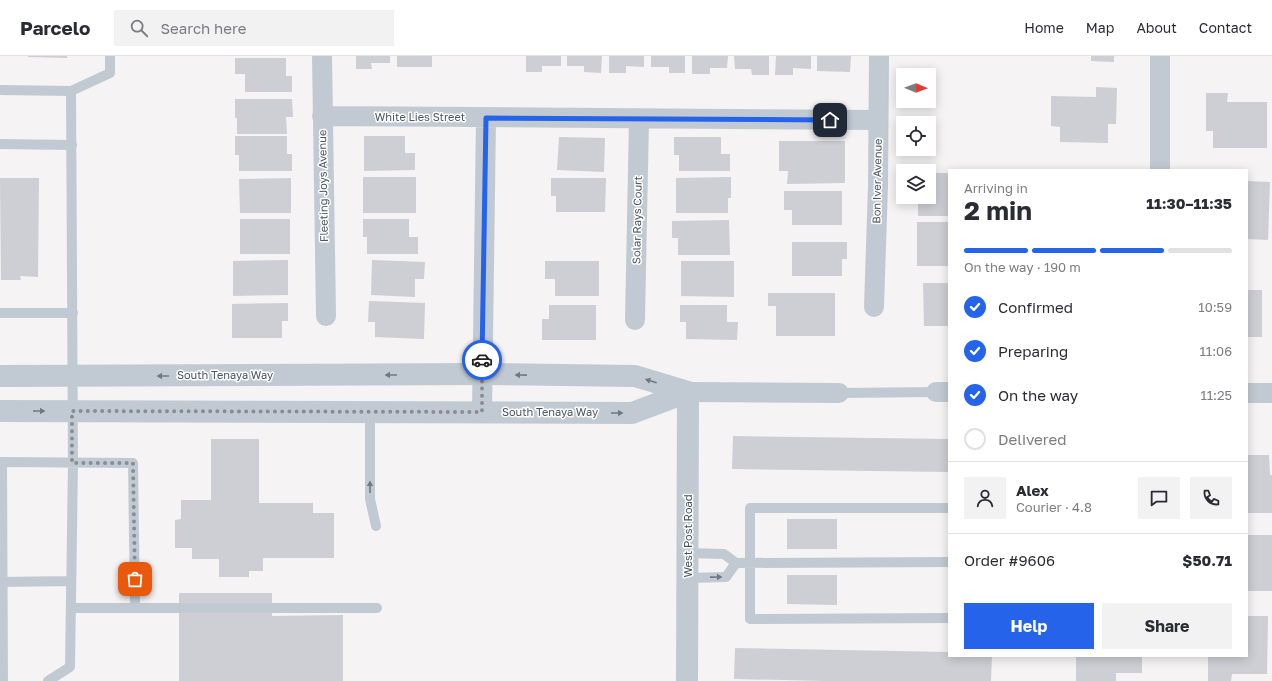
<!DOCTYPE html>
<meta charset="utf-8">
<style>
:root{--surface:#fff;--page:#f2f2f3;--text:#2b2b33;--muted:#7c7c81;--line:#e1e1e2;--accent:#2563eb}
body{margin:0;font-family:"Golos Text",sans-serif;background:var(--page);color:var(--text);height:100vh;display:flex;flex-direction:column;font-size:15px;white-space:nowrap}
*{box-sizing:border-box;margin:0}
p{font-size:13px;color:var(--muted)}
.icon{flex:none;width:22px;height:22px;fill:none;stroke:currentColor;stroke-width:2;stroke-linecap:round;stroke-linejoin:round}
.map{position:relative;flex:1;overflow:hidden}
.sheet{position:absolute;left:948px;top:113px;width:300px;height:488px;display:flex;flex-direction:column;background:var(--surface);border-radius:0px;box-shadow:0 2px 10px #0003}
.sheet>*{flex:none}
.needle{width:26px;rotate:91deg}
.fabs{position:absolute;left:896px;top:12px;display:grid;gap:8px}
.fabs a{display:grid;place-items:center;width:40px;height:40px;border-radius:0px;background:var(--surface);box-shadow:0 2px 10px #0003;font-size:20px}
.pin{position:absolute;display:grid;place-items:center;width:34px;height:34px;color:#fff;margin:-17px;border-radius:8px;box-shadow:0 2px 6px #0006}
.courier{position:absolute;display:grid;place-items:center;width:40px;height:40px;margin:-20px;border:3px solid #2563eb;border-radius:50%;background:#fff;color:#222;box-shadow:0 1px 5px #0007}
.head em{font-style:normal;font-weight:700}
.head div{display:flex;flex-direction:column-reverse}
.head{display:flex;align-items:center;justify-content:space-between;height:68px;padding:0 16px}
h1{font-size:26px;font-weight:700;line-height:30px}
.bar{display:grid;grid-template-columns:repeat(4,1fr);gap:6px 4px;align-content:center;height:48px;padding:0 16px}
.bar i{height:5px;border-radius:3px;background:var(--line)}
.bar .on{background:var(--accent)}
.bar p{grid-column:span 4}
.line{display:flex;align-items:center;gap:10px;padding:0 16px;border-top:1px solid var(--line)}
.line div{flex:1}
.round{display:grid;place-items:center;flex:none;width:42px;height:42px;border-radius:0px;background:var(--page)}
ol{padding:0 16px;list-style:none}
li{display:flex;align-items:center;gap:12px;height:44px}
li p{margin-inline-start:auto}
li .icon{padding:4px;border-radius:50%;background:var(--accent);color:#fff;stroke-width:4}
li:last-child{color:var(--muted)}
li i{width:22px;height:22px;border:2px solid var(--line);border-radius:50%}
.action{display:flex;gap:8px;margin-top:auto;padding:8px 16px}
.action a{flex:1;height:46px;border-radius:0px;background:var(--accent);color:#fff;font-size:16px;font-weight:700;line-height:46px;text-align:center}
.action a+a{background:var(--page);color:var(--text)}
header{display:flex;align-items:center;gap:24px;box-sizing:border-box;height:56px;padding:0 20px;background:var(--surface);border-bottom:1px solid var(--line)}
header strong{font-size:19px}
nav{display:flex;gap:22px;margin-inline-start:auto;font-size:14px}
.search{width:280px;height:36px;background:var(--page);display:flex;align-items:center;gap:10px;box-sizing:border-box;padding:0 14px;border-radius:0px;color:var(--muted);font-size:15px}
.map>svg:first-child{display:block}
</style>
<header>
<strong>Parcelo</strong>
<div class="search"><svg class="icon" aria-label="search" viewBox="0 0 24 24"><circle cx="10" cy="10" r="6"/><path d="M15 15l6 6"/></svg>Search here</div>
<nav><a>Home</a><a>Map</a><a>About</a><a>Contact</a></nav>
</header>
<div class="map">
<svg width="1272" height="625" viewBox="0 0 1272 625">
<rect width="100%" height="100%" fill="#f5f3f3"/>
<!-- building -->
<path fill="#cdcfd5" d="M28,0H67V2L28,1Z
M356,0H390V7H371L372,13H356Z
M397,0H432V11H397Z
M526,0H561V10H542V16H526Z
M567,0H602L601,17L584,16V10H567Z
M609,0H644V11L626,10V17H609Z
M651,0H685V17H669V11H651Z
M692,0H728L727,12H710V18H692Z
M734,0H769V19H752L751,13H735Z
M776,0H811V13L793,12V19H775Z
M817,0H851L850,16L817,15Z
M1091,0H1114V6L1091,5Z
M235,2H286V20H292V36H245V18H235Z
M1096,31L1117,32L1116,68H1108V87L1060,86V71L1051,70V40L1096,41Z
M1206,37H1228L1227,46H1267V92H1213V75H1206Z
M235,43H292L293,61H286L287,78H237V62H235Z
M235,80H287V98H292V115H239V99H235Z
M364,80H405V97H415V114L364,115Z
M559,81L605,82L604,116L557,114Z
M674,81H721V98H730V115H679V99H674Z
M779,85H845V127L787,128L788,115H779Z
M929,117H949V160H918V141H929Z
M363,121H416V157H363Z
M731,121V142H728V157H676V122Z
M0,122H39L38,221L20,220L21,224H1Z
M291,122V157H240L239,123Z
M551,122H606L605,156H556V140H551Z
M1247,125L1270,126L1268,184L1247,183Z
M784,135H842V169H792V154H784Z
M240,163H290V198H240Z
M363,163H409V181H418V198H367V181H363Z
M729,164L730,199H678V182H672V165Z
M917,166H949V210H917Z
M792,186H847V203H842V220H792Z
M288,204V239L233,240V205Z
M372,204L425,206L424,223H415V241L371,239Z
M545,205H599V240H555V223H545Z
M681,205H734V241L681,240Z
M923,227H949V270H924Z
M1247,234H1262V281H1247Z
M768,237H835V280H776V250H768Z
M369,245L425,247L424,283L375,281V266H368Z
M288,247V265H282V282H232V248Z
M549,249H596V284H542V263H549Z
M680,249H727V266H738L737,284L686,283V266H680Z
M733,380L949,383V416L732,413Z
M211,383H259V447H313V457H334V502H263V515H249V521H219V503H192V492H175V464L181,463V444H211Z
M1247,399H1269L1270,419H1272V457H1247Z
M787,463H837V493H787Z
M1247,479H1272V535H1247Z
M787,519H837V549L787,548Z
M179,537H272V560L343,559V625H179Z
M1247,560H1268L1267,618H1232L1231,625H1208V600H1247Z
M735,592L949,596V600H992L991,625H824L734,623Z
M1076,600H1142V617H1116V625H1076Z"/>
<g fill="none" stroke-linecap="round" stroke-linejoin="round">
<!-- service -->
<path stroke="#c1cad2" stroke-width="10" d="M0,34L71,35
M0,88L72,89
M0,257H73
M839,337L936,336
M370,355V443L376,470
M0,406L133,407L135,552
M2,406L3,625
M949,452H750V563L949,562
M688,497L724,498L736,507L949,506
M688,522L726,521L736,507
M0,526L71,525
M71,552H377
M48,625L70,611L73,407L71,35L110,17V0"/>
<!-- minor -->
<path stroke="#c1cad2" stroke-width="20" d="M322,0L326,260
M1160,0V114
M322,60L878,64
M874,251L878,130L879,0
M635,264L639,63
M688,336L839,337
M936,336H949
M1247,337H1272
M482,356L486,62"/>
<!-- tertiary -->
<path stroke="#c1cad2" stroke-width="22" d="M0,320L482,318L635,320L688,336
M0,355L632,357L688,336
M687,625L688,336"/>
</g>
<!-- one-way arrows -->
<defs><path id="oneway-solid" d="M-6-.8H1V-3.2L6.5 0L1 3.2V.8H-6Z"/></defs>
<g fill="#6e7983">
<use href="#oneway-solid" transform="translate(391 319) rotate(180)"/>
<use href="#oneway-solid" transform="translate(521 319) rotate(-179)"/>
<use href="#oneway-solid" transform="translate(163 320) rotate(180)"/>
<use href="#oneway-solid" transform="translate(651 325) rotate(-163)"/>
<use href="#oneway-solid" transform="translate(39 355)"/>
<use href="#oneway-solid" transform="translate(617 357)"/>
<use href="#oneway-solid" transform="translate(370 431) rotate(-90)"/>
<use href="#oneway-solid" transform="translate(716 521) rotate(-1)"/>
</g>
<g fill="none" stroke-linecap="round" stroke-linejoin="round">
<!-- done -->
<path stroke="#868d94" stroke-width="4" stroke-dasharray="0 7.2" d="M135,523L133,407H72V355L482,356V304"/>
<!-- route -->
<path stroke="#2563eb" stroke-width="5" d="M482,304L486,62L830,64"/>
</g>
<g text-anchor="middle" stroke-width="3" stroke-linejoin="round" paint-order="stroke">
<!-- street labels -->
<g font-size="11" fill="#4a5661" stroke="#fff">
<text x="420" y="65">White Lies Street</text>
<text transform="translate(877 125) rotate(-89)" y="4">Bon Iver Avenue</text>
<text transform="translate(323 130) rotate(-91)" y="4">Fleeting Joys Avenue</text>
<text transform="translate(637 164) rotate(-89)" y="4">Solar Rays Court</text>
<text x="225" y="323">South Tenaya Way</text>
<text x="550" y="360">South Tenaya Way</text>
<text transform="translate(688 480) rotate(-90)" y="4">West Post Road</text>
</g>
</g>
</svg>
<div class="fabs">
<a><svg class="needle" viewBox="-14 -14 28 28"><path d="M0-13l5 13h-10z" fill="#e53935"/><path d="M0 13l5-13h-10z" fill="#7c7c81"/></svg></a>
<a><svg class="icon" aria-label="locate" viewBox="0 0 24 24"><circle cx="12" cy="12" r="6"/><path d="M12 2v4M12 18v4M2 12h4M18 12h4"/></svg></a>
<a><svg class="icon" aria-label="layers" viewBox="0 0 24 24"><path d="M12 4l9 5-9 5-9-5zM3 14l9 5 9-5"/></svg></a>
</div>
<div class="pin" style="left:135px;top:523px;background:#ea580c"><svg class="icon" aria-label="bag" viewBox="0 0 24 24"><path d="M5 8h14l-1 12H6zM9 8a3 3 0 0 1 6 0"/></svg></div>
<div class="pin" style="left:830px;top:64px;background:#1f2937"><svg class="icon" aria-label="home" viewBox="0 0 24 24"><path d="M3 11l9-7 9 7M6 9v11h12V9"/></svg></div>
<div class="courier" style="left:482px;top:304px"><svg class="icon" aria-label="car" viewBox="0 0 24 24"><path d="M5 17H2v-5l4-1 3-4h7l3 4 3 1v5h-3M9 17h6M6 11h13"/><circle cx="7" cy="17" r="2"/><circle cx="17" cy="17" r="2"/></svg></div>
<section class="sheet">
<div class="head"><div><h1>2 min</h1><p>Arriving in</p></div><em>11:30–11:35</em></div>
<div class="bar"><i class="on"></i><i class="on"></i><i class="on"></i><i></i><p>On the way · 190 m</p></div>
<ol>
<li><svg class="icon" aria-label="check" viewBox="0 0 24 24"><path d="M5 12l5 5 9-10"/></svg>Confirmed<p>10:59</p></li>
<li><svg class="icon" aria-label="check" viewBox="0 0 24 24"><path d="M5 12l5 5 9-10"/></svg>Preparing<p>11:06</p></li>
<li><svg class="icon" aria-label="check" viewBox="0 0 24 24"><path d="M5 12l5 5 9-10"/></svg>On the way<p>11:25</p></li>
<li><i></i>Delivered</li>
</ol>
<div class="line" style="height:72px"><a class="round"><svg class="icon" aria-label="person" viewBox="0 0 24 24"><circle cx="12" cy="8" r="4"/><path d="M4 21q1-7 8-7t8 7"/></svg></a><div><b>Alex</b><p>Courier · 4.8</p></div><a class="round"><svg class="icon" aria-label="chat" viewBox="0 0 24 24"><path d="M4 5h16v11H9l-5 4z"/></svg></a><a class="round"><svg class="icon" aria-label="phone" viewBox="0 0 24 24"><path d="M5 4h4l2 5-3 2q2 4 5 5l2-3 5 2v4C11 20 4 13 5 4z"/></svg></a></div>
<div class="line" style="height:52px"><div>Order #9606</div><b>$50.71</b></div>
<div class="action"><a>Help</a><a>Share</a></div>
</section>
</div>
